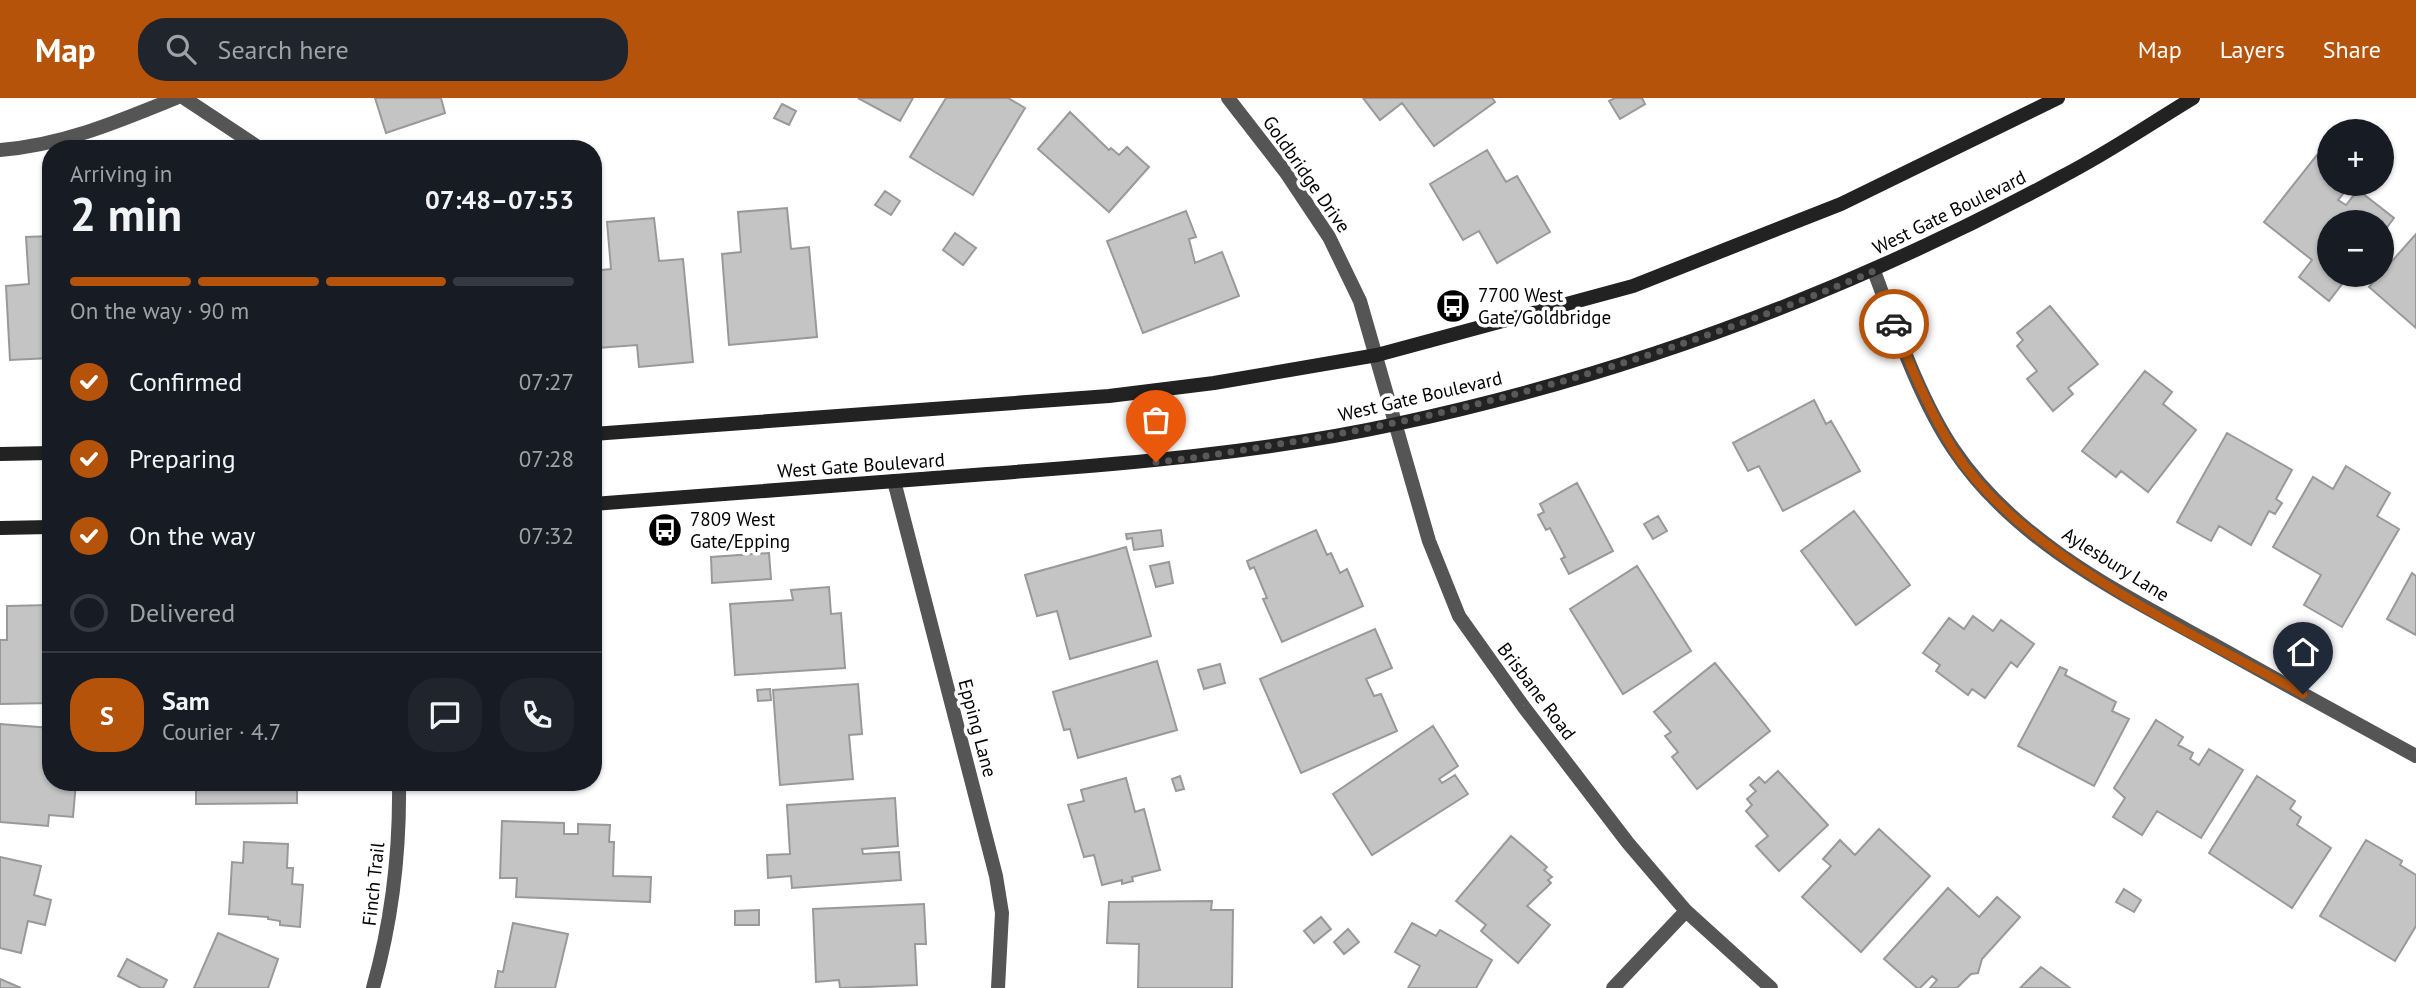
<!DOCTYPE html>
<meta charset="utf-8">
<style>
:root{--surface:#171b24;--page:#20242c;--text:#f1f3f6;--muted:#9ea1a6;--line:#363941;--accent:#b45309}
body{margin:0;font-family:"PT Sans",sans-serif;background:var(--page);color:var(--text);height:100vh;display:flex;flex-direction:column;font-size:26px;white-space:nowrap}
*{box-sizing:border-box;margin:0}
p{font-size:23px;color:var(--muted)}
.icon{flex:none;width:38px;height:38px;fill:none;stroke:currentColor;stroke-width:2;stroke-linecap:round;stroke-linejoin:round}
.map{position:relative;flex:1;overflow:hidden}
.panel{position:absolute;left:42px;top:42px;width:560px;height:651px;display:flex;flex-direction:column;background:var(--surface);border-radius:28px;box-shadow:0 2px 5px #0004}
.panel>*{flex:none}
.tools{position:absolute;left:2317px;top:21px;display:grid;gap:14px}
.tools a{display:grid;place-items:center;width:77px;height:77px;border-radius:50%;background:var(--surface);box-shadow:0 2px 5px #0004;font-size:35px}
.pin{position:absolute;display:grid;place-items:center;width:60px;height:60px;color:#fff;margin:-72px -30px;border-radius:50% 50% 50% 0;rotate:-45deg;box-shadow:0 0 7px #0007}
.pin .icon{rotate:45deg}
.courier{position:absolute;display:grid;place-items:center;width:70px;height:70px;margin:-35px;border:5px solid #b45309;border-radius:50%;background:#fff;color:#222;box-shadow:0 2px 9px #0007}
.overview em{font-style:normal;font-weight:800}
.overview div{display:flex;flex-direction:column-reverse}
.overview{display:flex;align-items:center;justify-content:space-between;height:119px;padding:0 28px}
h1{font-size:46px;font-weight:800;line-height:52px}
.bar{display:grid;grid-template-columns:repeat(4,1fr);gap:10px 7px;align-content:center;height:84px;padding:0 28px}
.bar i{height:9px;border-radius:5px;background:var(--line)}
.bar .current{background:var(--accent)}
.bar p{grid-column:span 4}
.line{display:flex;align-items:center;gap:18px;padding:0 28px;border-top:2px solid var(--line)}
.line div{flex:1}
.round{display:grid;place-items:center;flex:none;width:74px;height:74px;border-radius:28px;background:var(--page)}
ol{padding:0 28px;list-style:none}
li{display:flex;align-items:center;gap:21px;height:77px}
li p{margin-inline-start:auto}
li .icon{padding:7px;border-radius:50%;background:var(--accent);color:#fff;stroke-width:4}
li:last-child{color:var(--muted)}
li i{width:38px;height:38px;border:4px solid var(--line);border-radius:50%}
header{display:flex;align-items:center;gap:42px;box-sizing:border-box;height:98px;padding:0 35px;background:var(--accent);color:#fff}
header strong{font-size:33px}
nav{display:flex;gap:38px;margin-inline-start:auto;font-size:24px}
.search{width:490px;height:63px;background:var(--page);display:flex;align-items:center;gap:18px;box-sizing:border-box;padding:0 24px;border-radius:28px;color:var(--muted);font-size:26px}
.map>svg:first-child{display:block}
</style>
<header>
<strong>Map</strong>
<div class="search"><svg class="icon" aria-label="search" viewBox="0 0 24 24"><circle cx="10" cy="10" r="6"/><path d="M15 15l6 6"/></svg>Search here</div>
<nav><a>Map</a><a>Layers</a><a>Share</a></nav>
</header>
<div class="map">
<svg width="2416" height="890" viewBox="0 0 2416 890">
<rect width="100%" height="100%" fill="#fff"/>
<!-- building -->
<path fill="#c4c4c4" stroke="#999" stroke-width="2" d="M375,0H441L445,15L386,35Z
M858,0H913L900,23Z
M946,0H1008L1025,10L973,97L910,59Z
M1363,0H1492L1495,4L1434,48L1402,5L1380,22Z
M1615,0H1642L1645,6L1620,21L1609,3Z
M782,6L796,13L789,27L774,20Z
M1070,14L1109,52L1111,50L1119,57L1127,49L1149,69L1109,114L1038,51Z
M1487,52L1506,84L1517,78L1550,134L1497,165L1479,133L1463,142L1430,86Z
M2317,57L2329,67V86H2351L2338,102L2346,107L2358,92L2394,120L2382,136V124H2329V177H2349L2329,203L2299,179L2312,162L2264,124Z
M885,93L900,103L891,117L875,107Z
M787,110L791,151L809,149L817,239L729,247L722,156L741,154L738,114Z
M1186,113L1196,139L1189,141L1195,165L1222,154L1239,198L1143,235L1107,143Z
M654,120L659,163L683,161L693,264L639,269L637,247L598,250L593,173L611,171L607,124Z
M955,135L976,150L963,167L943,152Z
M2416,136V230L2369,189Z
M51,138V260L10,262L6,188L29,186L26,139Z
M2050,208L2098,266L2068,290L2073,296L2053,313L2027,281L2037,273L2017,248L2023,242L2017,235Z
M2145,273L2172,294L2163,306L2196,332L2148,394L2121,373L2116,379L2082,353Z
M1814,302L1826,326L1831,323L1860,373L1783,413L1759,368L1748,373L1733,345Z
M2227,335L2292,372L2276,401L2282,405L2275,416L2269,413L2251,447L2219,428L2211,443L2177,424Z
M2346,368L2390,395L2377,418L2399,431L2342,529L2304,507L2321,477L2273,449L2313,379L2333,391Z
M1577,385L1613,453L1569,476L1561,461L1565,459L1550,430L1546,432L1538,417L1544,414L1540,406Z
M1854,413L1910,487L1856,527L1801,453Z
M1658,418L1667,433L1653,441L1644,426Z
M1161,432L1163,448L1134,452L1132,440L1127,441L1126,436Z
M1316,432L1327,457L1331,455L1340,475L1347,471L1363,508L1282,544L1263,501L1267,500L1254,469L1250,471L1247,463Z
M1126,449L1151,538L1070,561L1057,513L1037,518L1025,477Z
M769,455L771,481L712,485L711,459Z
M1169,464L1173,485L1156,489L1150,468Z
M1637,468L1691,553L1623,596L1570,511Z
M2412,475L2416,478V537L2387,521Z
M829,489L831,516L841,515L845,570L735,577L730,506L793,502L791,492Z
M51,507V605L0,606V542H7V508Z
M1973,518L1993,533L2001,522L2034,546L2017,569L2011,564L1985,600L1972,591L1968,597L1936,573L1940,567L1923,555L1949,520L1964,531Z
M1375,531L1392,570L1366,581L1374,598L1381,596L1397,633L1301,675L1260,581Z
M1157,563L1177,632L1078,660L1070,631L1064,632L1053,594Z
M1715,565L1770,633L1697,691L1672,659L1678,654L1665,638L1671,634L1654,614Z
M1220,566L1225,585L1204,591L1198,572Z
M2060,569L2067,572L2065,577L2116,604L2112,613L2129,621L2094,688L2018,648Z
M858,586L862,636L849,637L853,681L780,687L773,592Z
M770,591L771,602L758,603L757,592Z
M2156,622L2183,639L2178,647L2193,655L2190,661L2199,667L2209,651L2243,672L2201,740L2157,713L2142,737L2113,719L2125,700L2114,690Z
M0,626L51,630V684H76L73,719L49,717L48,728L0,724Z
M1433,628L1458,668L1439,681L1442,685L1455,677L1468,696L1372,757L1333,696Z
M1778,673L1828,727L1779,773L1756,748L1768,738L1746,713L1752,707L1747,701L1756,693L1750,687L1759,679L1765,685Z
M1180,678L1184,691L1176,693L1172,681Z
M2257,678L2295,703L2290,711L2301,719L2297,727L2331,750L2292,810L2209,755Z
M1126,680L1135,714L1144,711L1160,772L1132,779L1133,783L1122,786V782L1102,787L1094,757L1084,759L1068,707L1084,703L1081,692Z
M196,684H297V705L196,706Z
M517,684H590V687L517,688Z
M895,700L898,748L862,751L863,756L899,754L901,782L792,790L791,778L768,780L767,757L790,756L787,707Z
M502,723L564,725V736H578V726L610,727L609,744H614L613,778L651,779L650,804L516,799L517,780H500Z
M1879,731L1930,778L1861,854L1802,799L1831,768L1823,761L1840,742L1855,757Z
M1511,738L1547,769L1544,772L1552,779L1548,782L1551,785L1527,808L1550,827L1518,865L1481,833L1486,827L1456,803Z
M2366,742L2402,763L2400,767L2416,777V828L2395,863L2320,818Z
M244,744L288,746L287,770H293L292,786L303,787L300,829L280,827V823L268,821V819L229,816L232,764L243,765Z
M0,759L41,768L34,797L51,802L45,827L28,823L21,855L0,850Z
M1948,790L1979,819L1997,799L2020,819L1982,861L1978,875L1971,876L1957,890H1930L1937,882L1932,878L1920,890H1917L1884,861Z
M2124,791L2141,802L2134,814L2116,804Z
M1212,803L1211,812H1233L1232,890H1138L1139,846L1107,845L1109,804Z
M924,806L926,846H915L917,887L840,890L839,882L816,884L813,811Z
M759,812V827H735V813Z
M1321,819L1331,831L1314,845L1304,833Z
M513,825L568,836L555,890H495L498,873L503,874Z
M1412,825L1436,838L1440,832L1492,862L1476,890H1408L1420,868L1395,854Z
M1348,831L1359,844L1344,856L1334,844Z
M218,835L278,861L268,890H194Z
M127,861L167,882L163,890H141L118,878Z
M2041,869L2070,890H2020Z
M0,881L21,890H0Z"/>
<g fill="none" stroke-linecap="round" stroke-linejoin="round">
<!-- service -->
<path stroke="#555" stroke-width="14" d="M0,52C63,47 117,24 176,0"/>
<!-- minor -->
<path stroke="#555" stroke-width="14" d="M184,0L261,51
M1228,0L1287,76L1329,139L1360,203L1429,443L1459,518L1523,608L1628,745L1686,813L1771,890
M1874,173C1895,229 1920,302 1954,352C2015,443 2118,494 2211,545C2279,583 2348,621 2416,658
M894,383L996,778L1002,815L998,890
M373,890C392,823 400,754 399,684
M1613,890L1686,813"/>
<!-- secondary -->
<path stroke="#222" stroke-width="14" d="M593,336L1109,298L1214,285L1377,257L1633,188L1841,106L2058,0
M0,356L51,355
M593,406C725,396 856,386 987,376C1124,366 1261,355 1396,326C1630,276 1853,192 2063,78C2108,55 2150,26 2193,0
M0,430L51,429"/>
</g>
<g fill="none" stroke-linecap="round" stroke-linejoin="round">
<!-- done -->
<path stroke="#595959" stroke-width="7" stroke-dasharray="0 12.6" d="M1156,364C1202,360 1247,351 1292,344C1493,311 1686,252 1874,173L1894,226"/>
<!-- route -->
<path stroke="#b45309" stroke-width="9" d="M1894,226C1910,268 1929,313 1953,351C2021,458 2193,535 2303,596"/>
</g>
<!-- icons -->
<defs>
<g id="bus-disc" transform="scale(1.75)"><circle r="9.5" fill="#000" stroke="#fff"/><path d="M-5-6H5V4H4V6H2V4H-2V6H-4V4H-5ZM-3.5-4V0h7V-4ZM-3.5 1.2v1.5H-2V1.2ZM2 1.2v1.5H3.5V1.2Z" fill="#fff"/></g>
</defs>
<g fill-rule="evenodd">
<use href="#bus-disc" x="1453" y="208"/>
<use href="#bus-disc" x="665" y="432"/>
</g>
<g text-anchor="middle" stroke-width="7" stroke-linejoin="round" paint-order="stroke">
<!-- street labels -->
<g font-size="19" fill="#000" stroke="#fff">
<text transform="translate(1307 76) rotate(55)" y="7">Goldbridge Drive</text>
<text transform="translate(1949 114) rotate(-26)" y="7">West Gate Boulevard</text>
<text transform="translate(1420 298) rotate(-13)" y="7">West Gate Boulevard</text>
<text transform="translate(861 367) rotate(-4)" y="7">West Gate Boulevard</text>
<text transform="translate(2116 466) rotate(32)" y="7">Aylesbury Lane</text>
<text transform="translate(1537 593) rotate(53)" y="7">Brisbane Road</text>
<text transform="translate(978 630) rotate(75)" y="7">Epping Lane</text>
<text transform="translate(373 786) rotate(-84)" y="7">Finch Trail</text>
</g>
<!-- poi labels -->
<g font-size="19" fill="#000" stroke="#fff" text-anchor="start">
<text x="1478" y="204">7700 West<tspan x="1478" dy="22">Gate/Goldbridge</tspan></text>
<text x="690" y="428">7809 West<tspan x="690" dy="22">Gate/Epping</tspan></text>
</g>
</g>
</svg>
<div class="tools">
<a>+</a>
<a>−</a>
</div>
<div class="pin" style="left:1156px;top:364px;background:#ea580c"><svg class="icon" aria-label="bag" viewBox="0 0 24 24"><path d="M5 8h14l-1 12H6zM9 8a3 3 0 0 1 6 0"/></svg></div>
<div class="pin" style="left:2303px;top:596px;background:#1f2937"><svg class="icon" aria-label="home" viewBox="0 0 24 24"><path d="M3 11l9-7 9 7M6 9v11h12V9"/></svg></div>
<div class="courier" style="left:1894px;top:226px"><svg class="icon" aria-label="car" viewBox="0 0 24 24"><path d="M5 17H2v-5l4-1 3-4h7l3 4 3 1v5h-3M9 17h6M6 11h13"/><circle cx="7" cy="17" r="2"/><circle cx="17" cy="17" r="2"/></svg></div>
<section class="panel">
<div class="overview"><div><h1>2 min</h1><p>Arriving in</p></div><em>07:48–07:53</em></div>
<div class="bar"><i class="current"></i><i class="current"></i><i class="current"></i><i></i><p>On the way · 90 m</p></div>
<ol>
<li><svg class="icon" aria-label="check" viewBox="0 0 24 24"><path d="M5 12l5 5 9-10"/></svg>Confirmed<p>07:27</p></li>
<li><svg class="icon" aria-label="check" viewBox="0 0 24 24"><path d="M5 12l5 5 9-10"/></svg>Preparing<p>07:28</p></li>
<li><svg class="icon" aria-label="check" viewBox="0 0 24 24"><path d="M5 12l5 5 9-10"/></svg>On the way<p>07:32</p></li>
<li><i></i>Delivered</li>
</ol>
<div class="line" style="height:126px"><b class="round" style="background:var(--accent);color:#fff">S</b><div><b>Sam</b><p>Courier · 4.7</p></div><a class="round"><svg class="icon" aria-label="chat" viewBox="0 0 24 24"><path d="M4 5h16v11H9l-5 4z"/></svg></a><a class="round"><svg class="icon" aria-label="phone" viewBox="0 0 24 24"><path d="M5 4h4l2 5-3 2q2 4 5 5l2-3 5 2v4C11 20 4 13 5 4z"/></svg></a></div>
</section>
</div>
